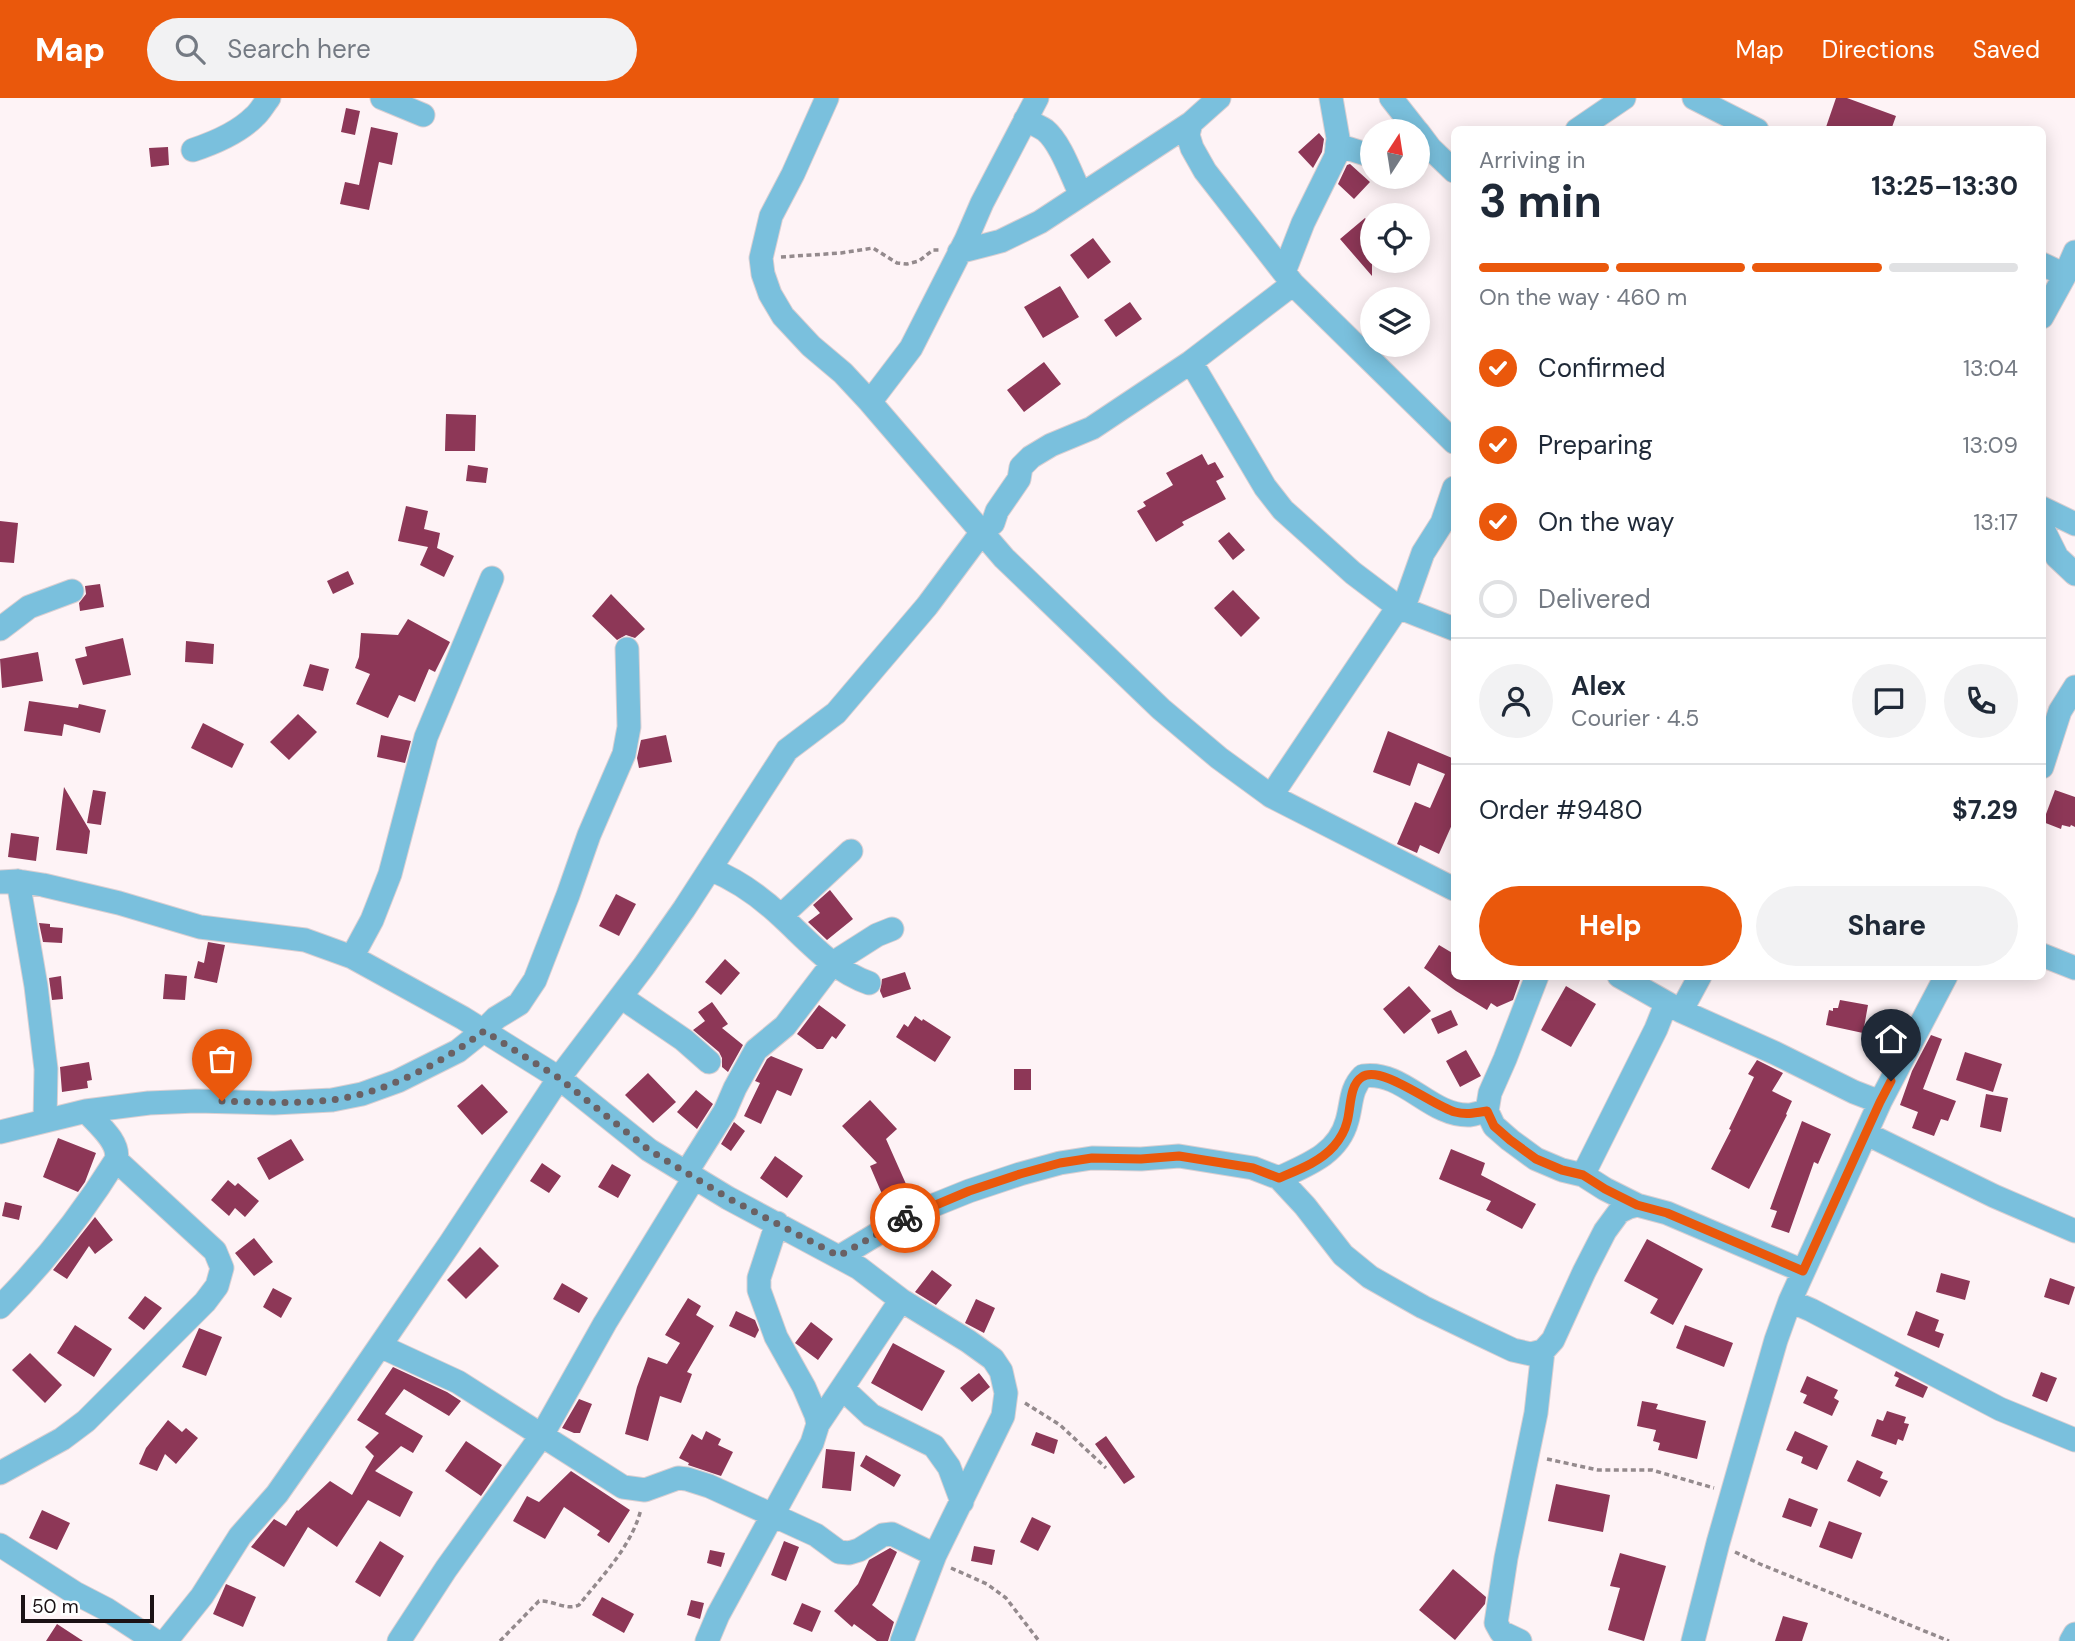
<!DOCTYPE html>
<meta charset="utf-8">
<style>
:root{--surface:#fff;--page:#f2f2f3;--text:#1f2937;--muted:#747a83;--line:#e0e1e3;--accent:#ea580c}
body{margin:0;font-family:"DM Sans",sans-serif;background:var(--page);color:var(--text);height:100vh;display:flex;flex-direction:column;font-size:26px;white-space:nowrap}
*{box-sizing:border-box;margin:0}
p{font-size:23px;color:var(--muted)}
.icon{flex:none;width:38px;height:38px;fill:none;stroke:currentColor;stroke-width:2;stroke-linecap:round;stroke-linejoin:round}
.map{position:relative;flex:1;overflow:hidden}
.panel{position:absolute;left:1451px;top:28px;width:595px;height:854px;display:flex;flex-direction:column;background:var(--surface);border-radius:10px;box-shadow:0 4px 18px #0003}
.panel>*{flex:none}
.needle{width:46px;rotate:12deg}
.controls{position:absolute;left:1360px;top:21px;display:grid;gap:14px}
.controls a{display:grid;place-items:center;width:70px;height:70px;border-radius:50%;background:var(--surface);box-shadow:0 4px 18px #0003;font-size:35px}
.scale{position:absolute;left:21px;bottom:18px;width:133px;box-sizing:border-box;padding-left:7px;border:4px solid #1b1215;border-top:0;font-size:19px;line-height:24px;white-space:nowrap;color:#1b1215;-webkit-text-stroke:5px #fff;paint-order:stroke}
.pin{position:absolute;display:grid;place-items:center;width:60px;height:60px;color:#fff;margin:-72px -30px;border-radius:50% 50% 50% 0;rotate:-45deg;box-shadow:0 0 7px #0007}
.pin .icon{rotate:45deg}
.courier{position:absolute;display:grid;place-items:center;width:70px;height:70px;margin:-35px;border:5px solid #ea580c;border-radius:50%;background:#fff;color:#222;box-shadow:0 2px 9px #0007}
.overview em{font-style:normal;font-weight:700}
.overview div{display:flex;flex-direction:column-reverse}
.overview{display:flex;align-items:center;justify-content:space-between;height:119px;padding:0 28px}
h1{font-size:46px;font-weight:700;line-height:52px}
.bar{display:grid;grid-template-columns:repeat(4,1fr);gap:10px 7px;align-content:center;height:84px;padding:0 28px}
.bar i{height:9px;border-radius:5px;background:var(--line)}
.bar .selected{background:var(--accent)}
.bar p{grid-column:span 4}
.line{display:flex;align-items:center;gap:18px;padding:0 28px;border-top:2px solid var(--line)}
.line div{flex:1}
.round{display:grid;place-items:center;flex:none;width:74px;height:74px;border-radius:37px;background:var(--page)}
ol{padding:0 28px;list-style:none}
li{display:flex;align-items:center;gap:21px;height:77px}
li p{margin-inline-start:auto}
li .icon{padding:7px;border-radius:50%;background:var(--accent);color:#fff;stroke-width:4}
li:last-child{color:var(--muted)}
li i{width:38px;height:38px;border:4px solid var(--line);border-radius:50%}
.action{display:flex;gap:14px;margin-top:auto;padding:14px 28px}
.action a{flex:1;height:80px;border-radius:42px;background:var(--accent);color:#fff;font-size:28px;font-weight:700;line-height:80px;text-align:center}
.action a+a{background:var(--page);color:var(--text)}
header{display:flex;align-items:center;gap:42px;box-sizing:border-box;height:98px;padding:0 35px;background:var(--accent);color:#fff}
header strong{font-size:33px}
nav{display:flex;gap:38px;margin-inline-start:auto;font-size:24px}
.search{width:490px;height:63px;background:var(--page);display:flex;align-items:center;gap:18px;box-sizing:border-box;padding:0 24px;border-radius:38px;color:var(--muted);font-size:26px}
.map>svg:first-child{display:block}
</style>
<header>
<strong>Map</strong>
<div class="search"><svg class="icon" aria-label="search" viewBox="0 0 24 24"><circle cx="10" cy="10" r="6"/><path d="M15 15l6 6"/></svg>Search here</div>
<nav><a>Map</a><a>Directions</a><a>Saved</a></nav>
</header>
<div class="map">
<svg width="2075" height="1543" viewBox="0 0 2075 1543">
<rect width="100%" height="100%" fill="#fef3f6"/>
<!-- building -->
<path fill="#8d3757" d="M1836,0H1847L1896,18L1891,32H1825Z
M346,10L360,13L355,37L341,34Z
M371,29L398,35L392,67L379,64L369,112L340,106L345,84L359,87Z
M1319,35L1324,41L1322,54L1313,70L1298,54Z
M168,49L169,67L151,69L149,50Z
M1350,66L1370,84L1354,101L1338,86L1347,67Z
M1365,120L1372,128V178L1340,141Z
M1093,140L1111,164L1088,181L1070,157Z
M1060,188L1079,219L1043,240L1024,209Z
M1130,204L1142,221L1116,239L1104,222Z
M1044,264L1061,286L1024,314L1007,292Z
M446,316L476,317L475,353H445Z
M1202,356L1208,367L1215,364L1224,379L1216,383L1226,401L1182,424L1184,427L1156,444L1137,413L1146,408L1143,404L1173,387L1166,375Z
M468,367L488,370L486,385L466,383Z
M406,408L428,413L424,431L440,435L437,450L454,458L444,479L420,467L428,449L398,443Z
M0,423L18,425L14,465L0,464Z
M1229,434L1245,452L1233,462L1218,443Z
M348,473L354,486L333,496L327,483Z
M100,486L104,509L80,513L79,505L86,496L85,488Z
M1233,492L1260,520L1241,539L1214,510Z
M611,496L645,531L635,540L626,537L617,542L592,518Z
M408,521L450,544L435,574L429,571L415,604L399,597L388,620L356,606L370,576L355,570L359,559L361,535L398,537Z
M123,540L131,577L83,587L75,561L87,558L85,549Z
M186,543L214,546L213,566L185,564Z
M38,554L43,583L2,590L0,561Z
M310,566L329,571L323,593L303,588Z
M29,603L78,610L79,606L106,612L100,635L64,626L62,638L24,633Z
M298,616L317,634L289,662L270,644Z
M203,625L244,646L232,670L191,650Z
M1388,633L1452,660L1454,656V722L1439,756L1420,747L1417,755L1397,746L1415,704L1430,710L1445,676L1418,665L1410,688L1373,674Z
M381,637L411,643L405,665L377,659Z
M666,637L672,664L639,670L637,660L641,642Z
M64,689L90,733L87,756L56,752Z
M93,692L106,694L101,727L87,725Z
M2055,692L2075,699V729L2071,727L2070,729L2062,727L2061,731L2043,724Z
M11,735L39,739L36,763L8,759Z
M830,792L853,821L827,842L808,824L820,815L813,807Z
M616,796L636,806L619,838L599,828Z
M39,825L50,826V829L63,830L62,845L43,844Z
M208,844L225,847L217,885L194,880L198,863L204,865Z
M1439,847L1454,856V878H1515L1520,882L1513,902L1497,909L1491,905L1487,912L1456,893L1424,870Z
M725,861L740,875L721,897L705,884Z
M905,874L911,891L883,900L880,893L882,881Z
M165,876L187,878L185,902L163,901Z
M61,878L63,901L52,902L49,880Z
M1409,888L1431,913L1404,936L1383,911Z
M1566,888L1596,906L1571,949L1541,932Z
M1840,902L1868,907L1863,935L1826,927L1829,912L1833,913V910H1838Z
M712,904L728,926L722,930L743,947L728,974L722,969V960L719,954L693,932L705,923L698,914Z
M819,907L846,927L836,941L832,938L823,951H817L797,936Z
M1451,912L1458,927L1438,936L1431,921Z
M915,918L922,923L923,921L951,939L935,964L896,939L904,926L908,929Z
M1931,937L1942,941L1923,991L1956,1003L1948,1023L1941,1021L1934,1038L1912,1030L1918,1014L1900,1007L1912,973Z
M1466,952L1481,978L1460,989L1446,963Z
M1965,954L2002,966L1993,994L1956,982Z
M771,958L803,971L791,998L777,992L761,1026L744,1018L760,985L755,983L767,961Z
M1757,962L1783,975L1772,993L1792,1003L1786,1016L1787,1017L1749,1091L1711,1071L1731,1032L1729,1031L1754,979L1748,976Z
M89,964L92,982L87,983L88,990L62,994L60,969Z
M1014,971H1031V992H1014Z
M648,975L676,1004L653,1025L625,997Z
M482,986L508,1014L482,1037L457,1008Z
M696,992L713,1006L697,1031L677,1014Z
M1986,996L2008,1000L2001,1034L1980,1029Z
M870,1002L897,1031L886,1041L906,1086L882,1096L870,1068L877,1065L842,1028Z
M1802,1023L1831,1036L1818,1066L1814,1064L1789,1135L1771,1129L1777,1113L1770,1111Z
M734,1024L745,1033L731,1053L721,1046Z
M58,1040L96,1055L85,1084L78,1094L43,1079Z
M291,1041L304,1062L269,1082L257,1060Z
M1451,1051L1485,1065L1481,1077L1536,1106L1522,1131L1486,1112L1491,1103L1439,1081Z
M775,1058L803,1078L787,1100L760,1080Z
M542,1065L561,1078L549,1095L530,1083Z
M612,1066L631,1077L618,1100L598,1089Z
M228,1082L235,1088L238,1085L259,1103L245,1119L235,1110L229,1118L211,1102Z
M5,1104L22,1108L19,1122L2,1118Z
M95,1119L113,1142L95,1156L89,1148L67,1181L53,1172Z
M254,1140L273,1164L254,1178L235,1155Z
M1647,1141L1703,1171L1673,1227L1650,1215L1658,1201L1624,1183Z
M480,1149L499,1168L466,1201L447,1182Z
M932,1172L952,1187L936,1207L915,1194Z
M1941,1175L1970,1183L1965,1202L1936,1194Z
M2050,1180L2075,1189L2069,1207L2044,1199Z
M562,1185L588,1200L579,1215L553,1201Z
M273,1190L292,1200L281,1220L263,1209Z
M145,1198L162,1210L144,1232L128,1220Z
M688,1200L701,1208L696,1217L714,1228L687,1274L692,1276L681,1305L660,1298L648,1343L625,1336L637,1289L648,1259L667,1266L680,1245L665,1237Z
M976,1201L995,1210L984,1235L965,1225Z
M736,1213L755,1222L759,1232L755,1240L729,1228Z
M1916,1213L1939,1222L1935,1233L1944,1236L1939,1250L1907,1237Z
M811,1224L833,1241L818,1262L795,1245Z
M75,1227L112,1251L94,1279L57,1255Z
M1685,1227L1733,1245L1724,1269L1676,1250Z
M199,1230L222,1239L206,1278L182,1269Z
M893,1245L945,1273L922,1313L871,1285Z
M30,1255L62,1287L45,1305L12,1272Z
M393,1269L447,1294L461,1303L449,1318L404,1291L385,1316L423,1338L413,1355L401,1348L375,1373L413,1394L400,1419L368,1402L337,1449L308,1429L284,1469L251,1449L274,1421L286,1428L297,1412L298,1413L330,1383L352,1397L374,1358L365,1349L379,1335L357,1322Z
M1896,1273L1928,1289L1923,1300L1895,1288L1899,1280L1894,1278Z
M2041,1274L2057,1280L2047,1304L2032,1298Z
M979,1275L990,1289L972,1304L960,1290Z
M1807,1278L1838,1292L1834,1300L1839,1303L1832,1318L1803,1305L1807,1297L1800,1294Z
M579,1301L592,1306L580,1335H574L562,1330Z
M1642,1303L1658,1306L1656,1311L1706,1323L1697,1361L1658,1352L1660,1345L1653,1343L1656,1332L1637,1328Z
M1887,1313L1906,1319L1904,1325L1909,1326L1903,1343L1898,1341L1896,1347L1871,1338L1877,1321L1883,1323Z
M168,1322L182,1334L186,1330L198,1340L176,1366L165,1356L157,1373L139,1366L146,1350Z
M706,1333L721,1341L718,1347L733,1354L721,1378L688,1367L689,1365L679,1360L692,1336L702,1342Z
M1795,1333L1828,1348L1817,1372L1801,1365L1803,1359L1786,1352Z
M1036,1334L1058,1342L1054,1356L1031,1347Z
M1106,1338L1135,1379L1124,1386L1095,1346Z
M466,1343L502,1367L481,1398L445,1373Z
M826,1351L855,1354L851,1393L822,1390Z
M866,1357L901,1377L894,1389L860,1368Z
M1857,1362L1883,1374L1880,1380L1888,1383L1880,1399L1847,1383Z
M571,1373L630,1412L609,1445L597,1437L600,1433L564,1409L545,1441L513,1423L527,1398L539,1404Z
M1556,1386L1610,1397L1603,1434L1548,1423Z
M1789,1400L1818,1411L1811,1429L1782,1419Z
M42,1412L70,1425L57,1452L29,1440Z
M1032,1419L1051,1428L1038,1453L1020,1444Z
M1829,1423L1862,1435L1852,1461L1819,1449Z
M380,1443L404,1458L380,1499L355,1484Z
M784,1443L799,1449L786,1483L771,1477Z
M974,1448L995,1452L992,1467L971,1463Z
M890,1450L897,1454L875,1503L872,1507L894,1524L888,1543H877L854,1526L852,1529L834,1513L858,1486L869,1462Z
M710,1452L725,1455L721,1469L707,1465Z
M1620,1455L1666,1468L1644,1543L1608,1532L1620,1490L1610,1488Z
M1453,1471L1486,1499L1485,1506L1455,1542L1419,1512Z
M226,1486L256,1499L243,1529L213,1516Z
M602,1499L634,1516L624,1535L592,1517Z
M691,1502L704,1505L700,1521L687,1517Z
M802,1505L821,1513L812,1534L793,1526Z
M1783,1518L1808,1525L1802,1543H1775Z
M57,1526L83,1543H46Z"/>
<g fill="none" stroke-linecap="round" stroke-linejoin="round">
<!-- minor casing -->
<g stroke="#dacfd2" stroke-width="25">
<path id="minor" d="M382,0L423,17
M827,0L793,76L771,118L761,160L763,176L770,196L783,218L811,248L843,275L870,304L1004,460L1161,611L1219,660L1271,698L1454,791
M1219,0L1191,25L1188,37L1192,50L1205,73L1293,186L1454,344
M1391,0L1417,33
M1694,0L1757,32
M1025,22C1031,25 1039,28 1045,32C1061,45 1072,79 1081,97
M1577,32L1624,0
M1418,34L1430,50L1454,73
M1337,47L1372,58
M193,52C214,45 238,35 254,19C260,14 264,6 269,0
M959,154L1001,143L1040,124L1191,25
M2042,166L2065,177
M1284,174L1303,125L1336,58L1338,40L1331,0
M1293,186L1191,264L1265,389L1283,412L1353,475L1398,509L1454,531
M2042,219L2065,177L2075,154
M870,304L911,250L966,142L982,105L1037,0
M2042,410L2075,426
M2042,429L2057,459L2075,476
M0,531L29,509L72,493
M2042,669L2060,613L2075,589
M1271,698L1398,509L1406,503L1423,455L1442,425L1454,390
M710,771C737,782 761,799 782,819C809,844 834,873 869,885
M18,783L36,888L46,971L45,1022
M0,784L18,783L43,787L119,805L200,829L305,842L352,859L463,920L559,980L649,1052L728,1100L859,1170L901,1202L968,1243L993,1261L1001,1273L1006,1295L1003,1318L935,1457L902,1543
M781,818L851,753
M2042,857L2075,870
M352,859L372,822L390,776L426,639L492,480
M1537,878L1505,961L1490,995L1487,1013L1494,1028L1510,1042L1536,1061L1562,1072L1583,1077L1605,1091L1637,1107
M1619,878L1681,913L1775,955L1854,994L1880,1004
M621,899L684,942L709,964
M1681,913L1700,878
M0,1034L86,1013L149,1005L196,1003L274,1005L332,1002L362,996L398,983L458,953L483,933L496,920L519,906L535,882L568,797L589,737L624,656L629,629L627,551
M1867,1036L1994,1098L2075,1133
M686,1075L725,1013L735,990L756,952L785,928L833,865L877,837L892,831
M1583,1077L1656,931L1666,906
M1279,1080C1307,1067 1338,1056 1347,1023C1352,1006 1350,991 1363,978C1404,972 1430,1019 1470,1017C1476,1016 1481,1014 1487,1013
M839,1159L907,1118L969,1093L1020,1076L1060,1065L1092,1060L1141,1061L1179,1058L1253,1070L1279,1080L1305,1108L1343,1157L1370,1179L1423,1209L1477,1235L1513,1252L1531,1256L1543,1253L1553,1242L1584,1174L1605,1133L1619,1114L1629,1109L1637,1107L1667,1115L1803,1173
M1790,1203L1811,1212L2000,1311L2075,1342
M0,1209C44,1165 83,1115 116,1062C121,1044 96,1025 86,1013
M380,1248L458,1284L623,1389L645,1392L678,1380L687,1381L709,1388L816,1437L839,1454L849,1455L859,1452L883,1437L892,1436L935,1457
M842,1290L871,1317L934,1348L949,1369L962,1404
M818,1326L901,1202
M0,1375L62,1341L86,1323L205,1204L217,1188L222,1170L215,1153L116,1062
M0,1447L75,1495L106,1511L155,1543
M166,1543L202,1498L240,1438L277,1396L340,1306L451,1144L559,980L644,868L684,811L787,652L836,615L927,508L982,434L993,425L997,413L1019,381L1021,369L1031,359L1051,347L1092,330L1191,264
M399,1543L446,1471L542,1337L605,1225L694,1080
M707,1543L718,1517L812,1345L818,1326L816,1317L804,1289L776,1239L759,1192V1180L777,1125
M1520,1543L1501,1534L1496,1525L1506,1460L1536,1315L1543,1253
M1693,1543L1718,1445L1776,1242L1790,1203L1880,1004L1946,878
M2071,1543L2075,1536"/>
</g>
<!-- path -->
<path stroke="#948a8d" stroke-width="3.5" stroke-dasharray="5 3.5" stroke-linecap="butt" d="M781,159L841,155L873,150L897,165L907,166L919,163L933,152H939
M1025,1305L1060,1327L1106,1370
M1547,1361L1598,1372H1652L1714,1390
M1735,1454L1760,1466L1949,1543
M951,1470L987,1486L1006,1500L1039,1543
M500,1543L539,1503C553,1502 566,1513 579,1507C602,1478 632,1448 641,1411"/>
<!-- minor -->
<use href="#minor" stroke="#7ac0dd" stroke-width="23"/>
</g>
<g fill="none" stroke-linecap="round" stroke-linejoin="round">
<!-- done -->
<path stroke="#6a6164" stroke-width="7" stroke-dasharray="0 12.6" d="M222,1003C258,1004 295,1006 331,1002C384,996 442,965 484,933L559,980L649,1052L728,1100L839,1158L905,1120"/>
<!-- route -->
<path stroke="#ea580c" stroke-width="9" d="M905,1120L969,1093L1020,1076L1060,1065L1092,1060L1141,1061L1179,1058L1253,1070L1279,1080C1298,1072 1320,1064 1334,1048C1340,1041 1345,1032 1347,1024C1351,1011 1349,987 1362,979C1381,966 1433,1008 1455,1014C1466,1017 1475,1015 1487,1013L1494,1028L1510,1042L1536,1061L1562,1072L1583,1077L1605,1091L1637,1107L1667,1115L1803,1173L1880,1004L1891,983"/>
</g>
</svg>
<div class="controls">
<a><svg class="needle" viewBox="-14 -14 28 28"><path d="M0-13l5 13h-10z" fill="#e53935"/><path d="M0 13l5-13h-10z" fill="#747a83"/></svg></a>
<a><svg class="icon" aria-label="locate" viewBox="0 0 24 24"><circle cx="12" cy="12" r="6"/><path d="M12 2v4M12 18v4M2 12h4M18 12h4"/></svg></a>
<a><svg class="icon" aria-label="layers" viewBox="0 0 24 24"><path d="M12 4l9 5-9 5-9-5zM3 14l9 5 9-5"/></svg></a>
</div>
<div class="scale">50 m</div>
<div class="pin" style="left:222px;top:1003px;background:#ea580c"><svg class="icon" aria-label="bag" viewBox="0 0 24 24"><path d="M5 8h14l-1 12H6zM9 8a3 3 0 0 1 6 0"/></svg></div>
<div class="pin" style="left:1891px;top:983px;background:#1f2937"><svg class="icon" aria-label="home" viewBox="0 0 24 24"><path d="M3 11l9-7 9 7M6 9v11h12V9"/></svg></div>
<div class="courier" style="left:905px;top:1120px"><svg class="icon" aria-label="bike" viewBox="0 0 24 24"><circle cx="6" cy="16" r="4"/><circle cx="18" cy="16" r="4"/><path d="M6 16l4-8h5l3 8M10 8l3 8H6M13 5h3"/></svg></div>
<section class="panel">
<div class="overview"><div><h1>3 min</h1><p>Arriving in</p></div><em>13:25–13:30</em></div>
<div class="bar"><i class="selected"></i><i class="selected"></i><i class="selected"></i><i></i><p>On the way · 460 m</p></div>
<ol>
<li><svg class="icon" aria-label="check" viewBox="0 0 24 24"><path d="M5 12l5 5 9-10"/></svg>Confirmed<p>13:04</p></li>
<li><svg class="icon" aria-label="check" viewBox="0 0 24 24"><path d="M5 12l5 5 9-10"/></svg>Preparing<p>13:09</p></li>
<li><svg class="icon" aria-label="check" viewBox="0 0 24 24"><path d="M5 12l5 5 9-10"/></svg>On the way<p>13:17</p></li>
<li><i></i>Delivered</li>
</ol>
<div class="line" style="height:126px"><a class="round"><svg class="icon" aria-label="person" viewBox="0 0 24 24"><circle cx="12" cy="8" r="4"/><path d="M4 21q1-7 8-7t8 7"/></svg></a><div><b>Alex</b><p>Courier · 4.5</p></div><a class="round"><svg class="icon" aria-label="chat" viewBox="0 0 24 24"><path d="M4 5h16v11H9l-5 4z"/></svg></a><a class="round"><svg class="icon" aria-label="phone" viewBox="0 0 24 24"><path d="M5 4h4l2 5-3 2q2 4 5 5l2-3 5 2v4C11 20 4 13 5 4z"/></svg></a></div>
<div class="line" style="height:91px"><div>Order #9480</div><b>$7.29</b></div>
<div class="action"><a>Help</a><a>Share</a></div>
</section>
</div>
